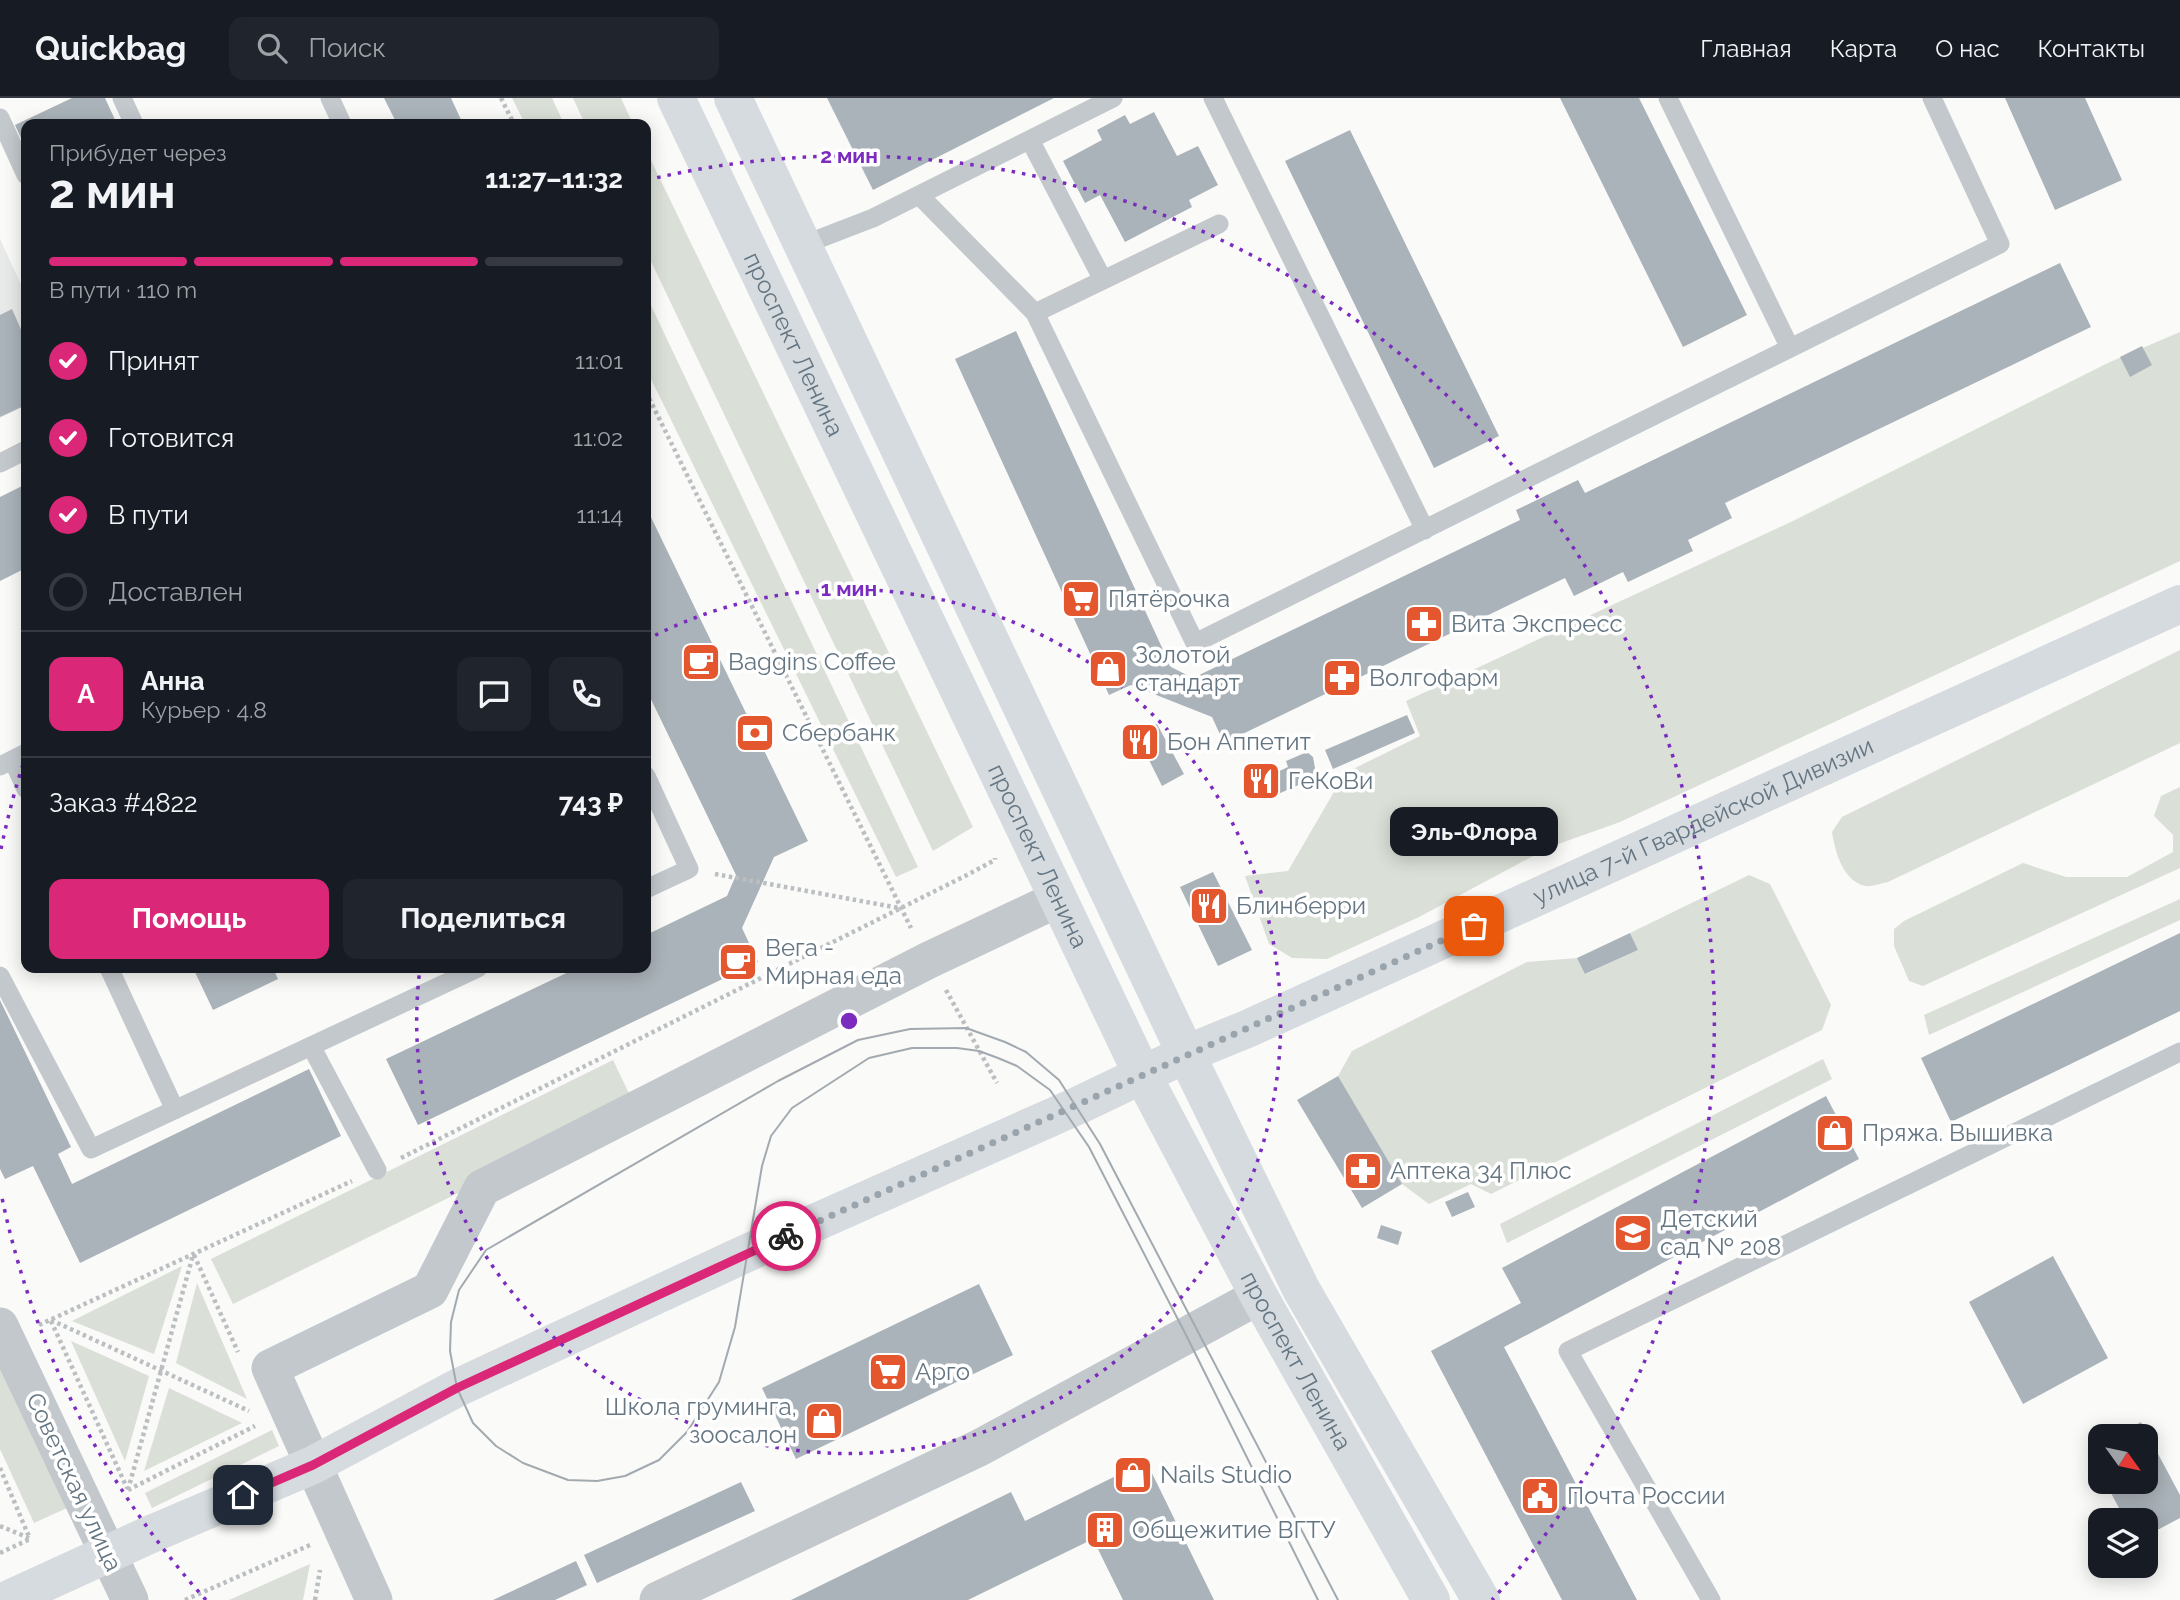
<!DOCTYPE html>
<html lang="ru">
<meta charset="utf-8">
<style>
:root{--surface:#171b24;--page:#20242c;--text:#f1f3f6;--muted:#9ea1a6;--line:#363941;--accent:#db2777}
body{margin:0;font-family:Raleway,sans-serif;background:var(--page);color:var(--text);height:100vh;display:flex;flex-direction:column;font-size:26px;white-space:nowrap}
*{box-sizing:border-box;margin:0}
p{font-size:23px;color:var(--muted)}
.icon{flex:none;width:38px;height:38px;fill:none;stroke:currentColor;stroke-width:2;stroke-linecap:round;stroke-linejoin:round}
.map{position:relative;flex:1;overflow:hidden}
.side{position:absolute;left:21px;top:21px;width:630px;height:854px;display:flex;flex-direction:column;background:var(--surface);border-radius:14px;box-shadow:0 4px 18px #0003}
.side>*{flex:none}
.needle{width:46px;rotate:123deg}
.buttons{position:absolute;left:2088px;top:1326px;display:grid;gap:14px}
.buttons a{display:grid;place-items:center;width:70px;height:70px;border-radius:14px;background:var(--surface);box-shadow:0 4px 18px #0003;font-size:35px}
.pin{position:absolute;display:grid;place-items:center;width:60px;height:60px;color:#fff;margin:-30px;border-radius:14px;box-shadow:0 4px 10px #0006}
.courier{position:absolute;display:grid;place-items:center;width:70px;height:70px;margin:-35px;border:5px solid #db2777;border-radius:50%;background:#fff;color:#222;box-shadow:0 2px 9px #0007}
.bubble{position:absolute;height:49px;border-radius:14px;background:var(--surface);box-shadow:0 4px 18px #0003;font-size:23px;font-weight:700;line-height:49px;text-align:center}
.head em{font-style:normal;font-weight:700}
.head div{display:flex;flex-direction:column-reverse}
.head{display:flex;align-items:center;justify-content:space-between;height:119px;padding:0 28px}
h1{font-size:46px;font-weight:700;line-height:52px}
.bar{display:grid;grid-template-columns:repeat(4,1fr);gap:10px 7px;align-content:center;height:84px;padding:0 28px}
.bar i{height:9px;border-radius:5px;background:var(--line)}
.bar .selected{background:var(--accent)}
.bar p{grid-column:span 4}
.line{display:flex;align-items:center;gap:18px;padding:0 28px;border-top:2px solid var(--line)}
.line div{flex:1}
.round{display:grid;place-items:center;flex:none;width:74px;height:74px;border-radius:14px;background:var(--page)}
ol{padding:0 28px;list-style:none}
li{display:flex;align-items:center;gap:21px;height:77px}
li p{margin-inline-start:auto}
li .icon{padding:7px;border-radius:50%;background:var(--accent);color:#fff;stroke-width:4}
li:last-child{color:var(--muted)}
li i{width:38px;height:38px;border:4px solid var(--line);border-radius:50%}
.button{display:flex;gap:14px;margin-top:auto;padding:14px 28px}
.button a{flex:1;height:80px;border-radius:14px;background:var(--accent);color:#fff;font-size:28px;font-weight:700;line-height:80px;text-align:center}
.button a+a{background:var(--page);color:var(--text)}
header{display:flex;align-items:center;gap:42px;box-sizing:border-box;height:98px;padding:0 35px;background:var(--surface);border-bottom:2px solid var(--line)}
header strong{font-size:33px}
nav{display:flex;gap:38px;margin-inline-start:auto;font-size:24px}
.search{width:490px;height:63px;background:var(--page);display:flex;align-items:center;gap:18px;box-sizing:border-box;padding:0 24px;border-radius:14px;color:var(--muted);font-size:26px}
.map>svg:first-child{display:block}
</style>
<header>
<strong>Quickbag</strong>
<div class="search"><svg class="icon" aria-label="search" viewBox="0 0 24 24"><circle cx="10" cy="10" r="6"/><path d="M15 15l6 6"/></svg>Поиск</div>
<nav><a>Главная</a><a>Карта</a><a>О нас</a><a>Контакты</a></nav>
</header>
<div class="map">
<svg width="2180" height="1502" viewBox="0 0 2180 1502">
<rect width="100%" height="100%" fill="#fafaf8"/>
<!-- built -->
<path fill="#e8e9e9" d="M0,141L24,193H26V307L0,320Z"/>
<!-- green -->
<path fill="#dadfd7" d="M512,0H552L564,26H525Z
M573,0H621L633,26H585Z
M646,52L973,729L933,753L646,153Z
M646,197L918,769L896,779L646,271Z
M2180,234V463L1620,724L1550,749L1419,819L1327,861L1292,860L1269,846L1245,778L1288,773L1345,675L1420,638L1406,603L1793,423L2110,264Z
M2180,552V645L1888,784C1882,785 1872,789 1866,788C1843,784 1835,753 1832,734L1842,719Z
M2180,689V770L1923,888L1909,883L1894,848V831L1904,823L2023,765L2066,779H2127L2173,754V737L2154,718L2161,698Z
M1749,777L1770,786L1831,907L1822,932L1491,1096L1471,1086L1429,1106L1402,1086L1338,978L1352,953L1527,864L1577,860L1586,876L1638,852L1630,835Z
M2180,801V822L1929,937L1924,917Z
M1823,961L1832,981L1507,1145L1500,1126Z
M613,962L635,1008L233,1206L211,1161Z
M182,1168L154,1256L72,1223Z
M197,1185L247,1301L176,1265Z
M71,1243L149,1278L125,1363Z
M0,1264L67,1410L34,1425L0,1351Z
M169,1290L242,1325L144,1373Z
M272,1332L279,1348L152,1410L145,1395Z
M310,1466L303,1502H229Z"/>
<!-- building -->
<path fill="#aab3b9" d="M72,0H105L117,26H26V51L15,27Z
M384,0H451L463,26H397Z
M827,0H1054L873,92Z
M1560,0H1639L1747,217L1683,249Z
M2005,0H2085L2122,82L2055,112Z
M1154,14L1177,58L1198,48L1218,87L1189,102L1192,109L1125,144L1100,97L1085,105L1063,63L1102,42L1097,32L1125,17L1130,26Z
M1350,32L1499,338L1434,370L1285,63Z
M2060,165L2091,229L1725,405L1732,420L1688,442L1693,453L1628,484L1623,474L1574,498L1565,480L1224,645L1212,619L1131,587L1109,597L955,261L1016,233L1171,569L1193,580L1520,422L1516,412L1578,382L1585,395Z
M12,211L26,243V307L0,319V217Z
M2142,248L2152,267L2130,279L2120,259Z
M26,386V470L0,483V399Z
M646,409L808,743L774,759L742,830L758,864L418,1027L386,961L577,870H646V837L727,798L736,777L646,591Z
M1407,617L1415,635L1333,671L1325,652Z
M1157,626L1184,676L1162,688L1145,654L1136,658L1128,641Z
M1307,654L1313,659L1315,670L1310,682L1264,702L1251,689L1254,678L1270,670L1273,676L1288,669L1286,663Z
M1213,774L1252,852L1218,868L1180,789Z
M1630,835L1638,852L1585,876L1577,860Z
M2180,835V913L1951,1024L1921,960Z
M193,870H273L278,881L213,912Z
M0,902L71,1049L58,1056L72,1086L309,971L341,1038L80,1165L33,1068L5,1081L0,1071Z
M1338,978L1402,1086L1362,1110L1297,1002Z
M1826,998L1859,1061L1504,1249L1637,1502H1562L1431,1253L1521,1205L1502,1170Z
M1468,1094L1475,1109L1452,1119L1445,1104Z
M1381,1127L1402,1134L1398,1147L1377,1140Z
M2053,1158L2108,1260L2023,1306L1969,1204Z
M979,1186L1013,1257L796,1361L762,1290Z
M2141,1324L2180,1397V1420L2146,1438V1423H2126L2105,1384H2146V1339H2114Z
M1146,1363L1214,1502H1123L1093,1441L968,1502H791L1011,1394L1025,1423Z
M741,1384L755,1413L597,1485L584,1457Z
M576,1463L587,1487L555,1502H493Z"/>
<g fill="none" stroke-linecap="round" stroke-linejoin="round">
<!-- path -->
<path stroke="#bbbfc2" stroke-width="4.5" stroke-dasharray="3.5 3.5" stroke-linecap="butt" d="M501,0L514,26
M646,294L911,830
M715,776L899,810
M946,892L997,985
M401,1060L967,777L995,762V760
M194,1157L238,1254
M51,1222L249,1313
M51,1223L127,1390
M39,1227L352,1083
M0,1370L30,1441
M128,1392L193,1157
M128,1392L255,1328
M0,1428L29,1440
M0,1455L30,1441
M185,1502L310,1447
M315,1502L320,1472"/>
<!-- lane -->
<path stroke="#c3c8cc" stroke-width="19" d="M122,0L134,26
M330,0L342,26
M1213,0L1425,432
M1668,0L1790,250
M0,20L26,77
M1030,42L1103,182
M919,97L1035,215L1195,545L2000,146L1932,0
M803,147L873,120L1113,0
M1035,215L1219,126
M0,365L26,352
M13,662L26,691
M0,668L26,655
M646,678L689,771L646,791
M109,870L175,1012
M0,878L91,1051L478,870
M311,948L377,1072
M1711,1502L1568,1253L2180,954"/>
<!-- street -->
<path stroke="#c3c8cc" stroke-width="37" d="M0,1228L130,1502
M374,1502L270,1270L430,1192L482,1090L929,862L1058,801
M658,1502L979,1350L1259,1198"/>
<!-- secondary -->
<path stroke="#d6dbdf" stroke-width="38" id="s1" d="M7,1502L149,1437L313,1367L457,1290L747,1155L1077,1008L1186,956L1247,931L2180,506"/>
<!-- primary -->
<g stroke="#d6dbdf" stroke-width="38">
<path id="s2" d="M676,0L1143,978L1259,1198L1431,1502"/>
<path d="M733,0L1186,956L1301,1191L1481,1502"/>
</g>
<!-- tram -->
<path stroke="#a2aab0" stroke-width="2" d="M1318,1502L1186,1237L1089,1049L1050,992L1017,968L998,960L979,953L957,950H912L869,960L792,1010L771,1038L762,1068L735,1229L719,1284L687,1334L659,1362L625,1378L597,1383L568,1382L523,1365L496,1348L473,1325L457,1290L450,1253L451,1224L459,1192L486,1152L778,983L858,942L910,931L966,930L1005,944L1026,954L1059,982L1100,1046L1338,1502"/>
</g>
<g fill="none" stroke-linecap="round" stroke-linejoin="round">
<!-- done -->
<path stroke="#99a4ac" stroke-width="7" stroke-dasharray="0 12.6" d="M786,1138L1474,828"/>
<!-- route -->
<path stroke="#db2777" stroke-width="9" d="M243,1397L313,1367L457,1290L786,1138"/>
</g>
<!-- distance rings -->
<g fill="none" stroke="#7b2cbf" stroke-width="3.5" stroke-dasharray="3.5 7">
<path d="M646 542A432 432 0 1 1 420 870"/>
<path d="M206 1502A865 865 0 0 1 1 1095M1 751A865 865 0 0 1 24 663M647 82A865 865 0 0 1 1492 1502"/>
</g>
<!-- icons -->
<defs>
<g id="supermarket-square" transform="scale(2.0125)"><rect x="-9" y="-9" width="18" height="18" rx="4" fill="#e4572e" stroke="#fff"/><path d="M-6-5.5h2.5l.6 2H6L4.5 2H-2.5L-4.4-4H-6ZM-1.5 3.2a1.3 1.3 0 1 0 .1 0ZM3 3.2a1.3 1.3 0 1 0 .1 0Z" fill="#fff"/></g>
<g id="pharmacy-square" transform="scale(2.0125)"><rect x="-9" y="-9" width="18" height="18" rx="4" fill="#e4572e" stroke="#fff"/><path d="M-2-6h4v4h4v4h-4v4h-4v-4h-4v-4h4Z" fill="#fff"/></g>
<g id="cafe-square" transform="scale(2.0125)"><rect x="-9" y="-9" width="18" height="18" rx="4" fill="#e4572e" stroke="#fff"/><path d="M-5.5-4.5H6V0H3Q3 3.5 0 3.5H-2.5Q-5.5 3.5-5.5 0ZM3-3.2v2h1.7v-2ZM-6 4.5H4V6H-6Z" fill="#fff"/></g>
<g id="shop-square" transform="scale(2.0125)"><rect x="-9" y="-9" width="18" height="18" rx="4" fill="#e4572e" stroke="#fff"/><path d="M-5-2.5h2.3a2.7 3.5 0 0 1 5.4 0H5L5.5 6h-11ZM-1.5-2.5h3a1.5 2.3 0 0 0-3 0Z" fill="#fff"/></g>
<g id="bank-square" transform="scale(2.0125)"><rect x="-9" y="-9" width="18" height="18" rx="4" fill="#e4572e" stroke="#fff"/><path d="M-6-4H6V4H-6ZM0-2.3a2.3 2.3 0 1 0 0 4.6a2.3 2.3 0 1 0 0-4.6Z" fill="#fff"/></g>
<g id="restaurant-square" transform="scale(2.0125)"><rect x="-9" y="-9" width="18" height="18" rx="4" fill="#e4572e" stroke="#fff"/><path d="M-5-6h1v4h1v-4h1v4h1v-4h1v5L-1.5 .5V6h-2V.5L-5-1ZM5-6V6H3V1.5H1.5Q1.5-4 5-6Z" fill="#fff"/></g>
<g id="school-square" transform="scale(2.0125)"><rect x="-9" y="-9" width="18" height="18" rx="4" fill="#e4572e" stroke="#fff"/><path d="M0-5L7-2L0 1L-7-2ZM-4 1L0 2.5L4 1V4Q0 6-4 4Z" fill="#fff"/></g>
<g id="civic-square" transform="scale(2.0125)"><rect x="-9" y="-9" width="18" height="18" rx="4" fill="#e4572e" stroke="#fff"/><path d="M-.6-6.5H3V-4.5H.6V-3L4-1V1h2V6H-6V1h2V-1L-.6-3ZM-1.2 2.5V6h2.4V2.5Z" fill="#fff"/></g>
<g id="building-square" transform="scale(2.0125)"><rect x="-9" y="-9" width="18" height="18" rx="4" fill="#e4572e" stroke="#fff"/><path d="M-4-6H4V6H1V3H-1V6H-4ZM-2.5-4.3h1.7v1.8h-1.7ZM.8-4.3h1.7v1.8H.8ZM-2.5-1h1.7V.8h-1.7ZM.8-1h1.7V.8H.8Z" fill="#fff"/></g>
</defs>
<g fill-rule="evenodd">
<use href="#supermarket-square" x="1081" y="501"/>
<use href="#pharmacy-square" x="1424" y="526"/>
<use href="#cafe-square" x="701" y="564"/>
<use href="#shop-square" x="1108" y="571"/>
<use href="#pharmacy-square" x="1342" y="580"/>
<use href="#bank-square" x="755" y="635"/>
<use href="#restaurant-square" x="1140" y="644"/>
<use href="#restaurant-square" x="1261" y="683"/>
<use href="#restaurant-square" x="1209" y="808"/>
<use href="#cafe-square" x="738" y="864"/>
<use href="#shop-square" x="1835" y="1035"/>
<use href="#pharmacy-square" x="1363" y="1073"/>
<use href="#school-square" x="1633" y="1135"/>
<use href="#supermarket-square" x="888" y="1274"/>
<use href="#shop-square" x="824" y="1323"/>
<use href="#shop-square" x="1133" y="1377"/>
<use href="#civic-square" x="1540" y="1398"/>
<use href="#building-square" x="1105" y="1432"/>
</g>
<g text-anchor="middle" stroke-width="7" stroke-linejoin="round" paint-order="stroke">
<!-- street labels -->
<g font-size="24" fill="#657683" stroke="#fff">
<text dy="8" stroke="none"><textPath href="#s2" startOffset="273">проспект Ленина</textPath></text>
<text dy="8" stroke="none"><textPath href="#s1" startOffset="1867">улица 7-й Гвардейской Дивизии</textPath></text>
<text dy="8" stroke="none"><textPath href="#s2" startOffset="840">проспект Ленина</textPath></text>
<text dy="8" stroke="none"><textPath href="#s2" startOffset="1407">проспект Ленина</textPath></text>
<text transform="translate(74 1384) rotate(65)" y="8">Советская улица</text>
</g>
<!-- poi labels -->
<g font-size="24" fill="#657683" stroke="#fff" text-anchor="start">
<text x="1108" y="509">Пятёрочка</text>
<text x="1451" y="534">Вита Экспресс</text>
<text x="1135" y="565">Золотой<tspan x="1135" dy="28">стандарт</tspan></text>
<text x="728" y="572">Baggins Coffee</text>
<text x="1369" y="588">Волгофарм</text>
<text x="782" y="643">Сбербанк</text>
<text x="1167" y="652">Бон Аппетит</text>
<text x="1288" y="691">ГеКоВи</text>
<text x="1236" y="816">Блинберри</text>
<text x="765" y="858">Вега -<tspan x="765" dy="28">Мирная еда</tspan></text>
<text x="1862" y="1043">Пряжа. Вышивка</text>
<text x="1390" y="1081">Аптека 34 Плюс</text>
<text x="1660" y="1129">Детский<tspan x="1660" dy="28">сад № 208</tspan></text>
<text x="915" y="1282">Арго</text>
<text x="797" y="1317" text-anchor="end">Школа груминга,<tspan x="797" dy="28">зоосалон</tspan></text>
<text x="1160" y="1385">Nails Studio</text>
<text x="1567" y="1406">Почта России</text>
<text x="1132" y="1440">Общежитие ВГТУ</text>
</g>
</g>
<circle cx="849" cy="923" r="10" fill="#7b2cbf" stroke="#fff" stroke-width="3.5"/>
<g font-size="21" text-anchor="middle" font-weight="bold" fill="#7b2cbf" stroke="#fff" stroke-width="7" stroke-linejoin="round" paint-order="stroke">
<text x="849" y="65">2 мин</text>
<text x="849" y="498">1 мин</text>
</g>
</svg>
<div class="buttons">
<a><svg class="needle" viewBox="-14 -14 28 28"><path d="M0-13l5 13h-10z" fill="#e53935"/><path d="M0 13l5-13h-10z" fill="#9ea1a6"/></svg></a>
<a><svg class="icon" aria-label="layers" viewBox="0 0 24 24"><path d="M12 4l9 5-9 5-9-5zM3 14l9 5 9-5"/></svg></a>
</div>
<div class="pin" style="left:1474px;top:828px;background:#ea580c"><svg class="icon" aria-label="bag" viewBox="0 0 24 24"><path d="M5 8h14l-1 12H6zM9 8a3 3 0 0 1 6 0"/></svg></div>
<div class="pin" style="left:243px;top:1397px;background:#1f2937"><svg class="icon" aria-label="home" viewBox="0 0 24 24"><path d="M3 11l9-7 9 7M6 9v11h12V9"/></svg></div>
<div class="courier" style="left:786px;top:1138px"><svg class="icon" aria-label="bike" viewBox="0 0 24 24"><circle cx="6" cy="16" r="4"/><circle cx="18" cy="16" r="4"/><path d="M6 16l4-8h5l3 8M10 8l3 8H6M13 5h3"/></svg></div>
<div class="bubble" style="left:1390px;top:709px;width:168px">Эль-Флора</div>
<section class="side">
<div class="head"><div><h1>2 мин</h1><p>Прибудет через</p></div><em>11:27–11:32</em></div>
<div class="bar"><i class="selected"></i><i class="selected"></i><i class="selected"></i><i></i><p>В пути · 110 m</p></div>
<ol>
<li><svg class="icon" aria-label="check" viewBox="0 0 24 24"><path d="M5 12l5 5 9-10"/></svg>Принят<p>11:01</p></li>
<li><svg class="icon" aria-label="check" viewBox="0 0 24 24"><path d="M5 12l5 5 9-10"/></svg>Готовится<p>11:02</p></li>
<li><svg class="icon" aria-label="check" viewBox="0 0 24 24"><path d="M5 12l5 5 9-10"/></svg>В пути<p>11:14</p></li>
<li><i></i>Доставлен</li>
</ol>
<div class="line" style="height:126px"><b class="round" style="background:var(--accent);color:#fff">А</b><div><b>Анна</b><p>Курьер · 4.8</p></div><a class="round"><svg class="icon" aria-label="chat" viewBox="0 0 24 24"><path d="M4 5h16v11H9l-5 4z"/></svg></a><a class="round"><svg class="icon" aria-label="phone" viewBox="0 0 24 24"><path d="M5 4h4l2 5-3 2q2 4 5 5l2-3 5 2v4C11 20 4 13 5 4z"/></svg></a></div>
<div class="line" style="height:91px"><div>Заказ #4822</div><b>743 ₽</b></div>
<div class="button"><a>Помощь</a><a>Поделиться</a></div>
</section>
</div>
